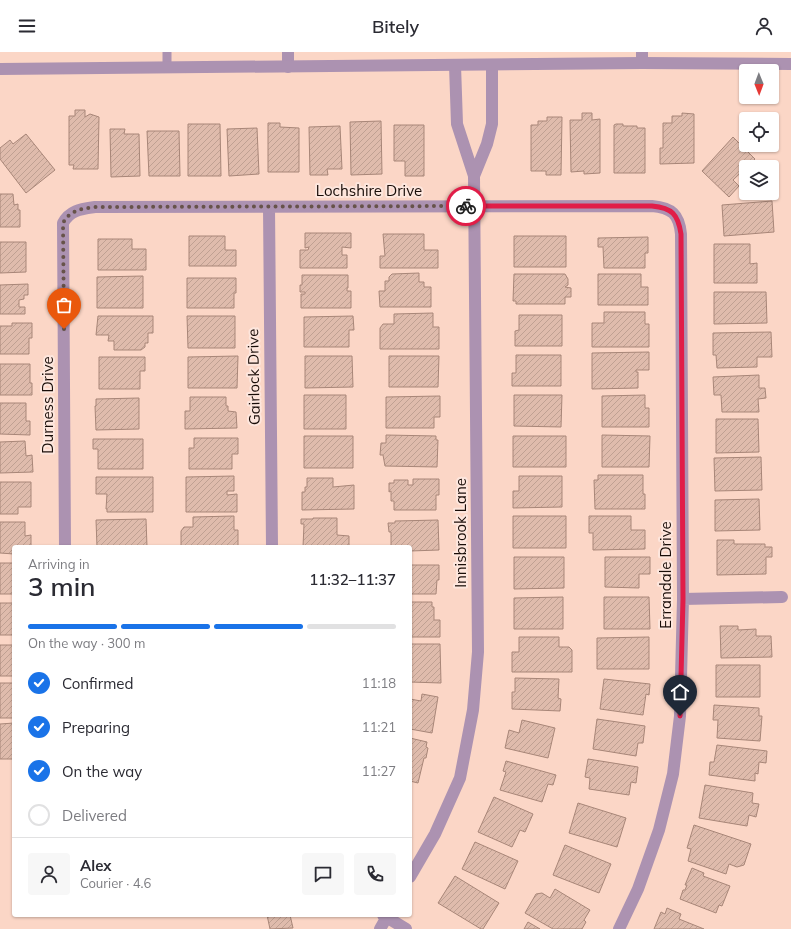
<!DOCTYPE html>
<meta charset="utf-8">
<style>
:root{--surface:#fff;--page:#f7f7f7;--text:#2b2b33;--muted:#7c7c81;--line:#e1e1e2;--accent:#1a73e8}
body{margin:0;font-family:Mulish,sans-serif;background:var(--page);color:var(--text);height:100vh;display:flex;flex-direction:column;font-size:15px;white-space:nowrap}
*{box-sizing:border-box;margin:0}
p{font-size:13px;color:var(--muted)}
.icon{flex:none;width:22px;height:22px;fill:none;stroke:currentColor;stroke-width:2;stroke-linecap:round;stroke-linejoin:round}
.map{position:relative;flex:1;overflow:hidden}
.panel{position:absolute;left:12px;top:493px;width:400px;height:372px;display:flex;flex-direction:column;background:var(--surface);border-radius:4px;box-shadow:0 1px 3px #0004}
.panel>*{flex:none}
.needle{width:26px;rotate:179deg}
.tools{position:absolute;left:739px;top:12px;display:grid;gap:8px}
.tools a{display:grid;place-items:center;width:40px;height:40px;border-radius:4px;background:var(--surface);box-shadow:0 1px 3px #0004;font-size:20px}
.pin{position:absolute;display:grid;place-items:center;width:34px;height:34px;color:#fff;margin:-41px -17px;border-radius:50% 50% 50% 0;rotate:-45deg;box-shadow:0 0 4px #0007}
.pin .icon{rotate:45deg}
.courier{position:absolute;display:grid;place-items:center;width:40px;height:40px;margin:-20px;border:3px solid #e11d48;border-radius:50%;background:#fff;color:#222;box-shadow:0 1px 5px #0007}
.overview em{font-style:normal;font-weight:600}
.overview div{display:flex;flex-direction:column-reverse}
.overview{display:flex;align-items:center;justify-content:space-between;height:68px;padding:0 16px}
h1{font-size:26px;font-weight:600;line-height:30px}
.bar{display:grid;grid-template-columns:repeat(4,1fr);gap:6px 4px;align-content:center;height:48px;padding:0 16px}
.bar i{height:5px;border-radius:3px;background:var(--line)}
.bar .active{background:var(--accent)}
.bar p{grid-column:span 4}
.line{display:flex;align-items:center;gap:10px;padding:0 16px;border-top:1px solid var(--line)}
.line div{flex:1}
.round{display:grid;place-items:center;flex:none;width:42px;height:42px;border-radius:4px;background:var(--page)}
ol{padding:0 16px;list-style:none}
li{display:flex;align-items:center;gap:12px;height:44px}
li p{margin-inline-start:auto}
li .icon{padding:4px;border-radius:50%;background:var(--accent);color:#fff;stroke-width:4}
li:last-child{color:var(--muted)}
li i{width:22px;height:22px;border:2px solid var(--line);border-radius:50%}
header{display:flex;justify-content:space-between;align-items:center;height:52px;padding:0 16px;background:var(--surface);font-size:18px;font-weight:600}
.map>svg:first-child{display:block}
</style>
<header><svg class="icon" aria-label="menu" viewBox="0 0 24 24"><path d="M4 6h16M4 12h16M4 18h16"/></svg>Bitely<svg class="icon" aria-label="person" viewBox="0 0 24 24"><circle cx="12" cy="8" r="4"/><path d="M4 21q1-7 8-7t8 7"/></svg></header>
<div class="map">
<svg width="791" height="877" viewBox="0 0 791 877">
<defs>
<pattern id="building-hatch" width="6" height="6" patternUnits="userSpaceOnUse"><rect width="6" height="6" fill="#dfbbac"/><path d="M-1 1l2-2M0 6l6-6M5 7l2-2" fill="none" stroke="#bfa092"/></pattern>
</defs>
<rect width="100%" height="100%" fill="#fbd6c6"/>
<!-- building -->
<path fill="url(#building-hatch)" stroke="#a88678" d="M75,58H85V65L90,62L99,65L98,117H73L74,113H69V64H75Z
M582,61H592V68L600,67V121L584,122V119L571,120L570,68H582Z
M682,61L694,62V111L660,112V96H663V71H672V64H682Z
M547,65H562L561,123H546V119H531V73H538V69H547Z
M381,69L382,122L351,123L350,70Z
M268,71H280V75L299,76V120H268Z
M188,72H220L221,124H188Z
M616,72H623V74H637V76H645V121H614V73Z
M394,73H424V124H405V109H394Z
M340,74L342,117H327L328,123H310L309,75Z
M257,76L259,122L229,124L227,77Z
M110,77H125L124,82H139L140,124L111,125Z
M147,79H179L180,124H149Z
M26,82L55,118L26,141L0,107V96L10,88L13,92Z
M733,85L755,107L733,128L739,134L729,145L702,119Z
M0,142H13L14,153L18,152V158H20V175H0Z
M772,149L774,180L724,184L722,153Z
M305,181H351V196L342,195V203H347V216H300V198H308L309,195L305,196Z
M383,182H424V198H438V216H380V204H385Z
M189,184H225V198H236V214H189Z
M514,184H566V215H514Z
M648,185V201H645V216H604L603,195H598V186Z
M98,187H132V197H146V218H98Z
M0,190H26V220L0,221Z
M714,192H750V212L757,211V231H714Z
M419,221V230H424V235H431V255H380L379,239H385V229H389V225L392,222Z
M514,222H565L568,227V233L565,235L571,236V245H565V252H516V249H513Z
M598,222H641V235H648V253H598Z
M302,223H348V236H347V239H351V256H301V242H305V240H300V233H302Z
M143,224V256H97V225Z
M187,226H236V241H234V256H187Z
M28,232V243H24V247L19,248V255H25V262H0V233Z
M714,240H766L767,271L714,272Z
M604,260H645V272H649V295H592V271H604Z
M433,261V275H439V297H380V276L383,272H394V262Z
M519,263H562V294H515V279L519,278Z
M98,264H153V281H148V291H145V295L141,298H114V289H108L109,283H96Z
M187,264H235V296H188Z
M353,264L354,278H349V295H304V265Z
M12,271H32V286H29V302H0V274H12Z
M771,280L772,305H757V315L717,316L716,303H713V281Z
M649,300V318H636V320H638V336L592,337V301Z
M516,303H561V334H512V321H516Z
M238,304L237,336H188V305Z
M305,304H352L353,335L305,336Z
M389,304H439L438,335H389Z
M99,305H145V319H140V337H99Z
M0,312H30V331H32V343H0Z
M759,323V336H765L766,346L758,347L759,360H722L721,343H714L713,325Z
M304,343H346V377H304Z
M514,343H562L561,375L514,374Z
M645,343V356H649V375H602V344Z
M440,344V365H434V376H386V345Z
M190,345H226V354H228V359L236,360L237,376L185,377V359H190Z
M139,346V377L96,378L95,354H96V347Z
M0,351H26V369H30V383L0,382Z
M716,367H758L759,400L716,401Z
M386,383L436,384V388H438L437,415L385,414L383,403H380L381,391H386Z
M602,383L650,384L649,415H602Z
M304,384H353V416H304Z
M513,384H566V415H513Z
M194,386H238V402H232V417H189V396H194Z
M93,387H143V417H98V397H93Z
M25,389L26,404L32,403L33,420L0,421V390Z
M761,405L762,438L715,439L714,406Z
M598,423H643V442H645V457H595L594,428H598Z
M234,424V439H227V443L237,442V460H186V425Z
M519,424H562V455L513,456V439H519Z
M96,425H153V460H107V457H106L107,442H96Z
M307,426H333V435L354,433V457L302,458V440H305V435H307Z
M413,427H439V443H436V458H394V449H391V439L389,440V431H394V428H408V433H413Z
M0,430H31V455H18V462H0Z
M759,447L760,478L715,479V448Z
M234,464V478H238V495H181V479L184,475H193V465Z
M513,464H566V496H513Z
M589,464H631V478H645V497L593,498V481H589Z
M313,466H337V483L349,484V495H303L304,472H301V467H313Z
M146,467L147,495H97L96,468Z
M438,468L439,498L410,499V495H391V480H389L388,471H395V469Z
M0,470H25V484L31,483V495H14V502L0,501Z
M717,488H734V492H765V495H772V505H766V522L717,523Z
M514,505H564V536L514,537Z
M605,505H650V522H639V536L605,535Z
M0,511H14V542H0Z
M410,513H439V528H437L436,542H410Z
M563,545V577H514V546Z
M604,545H649L650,577H604Z
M410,550H432V555H434V568H440V585H410Z
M0,551H14V583H0Z
M720,574H738V578L756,577V584H771L772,605L721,606Z
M519,585H559V595H569L572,598V620H512V600H519Z
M649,585V617H597V586Z
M410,592H440L441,631L410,630Z
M0,593H14V624H0Z
M716,613H760V645H716Z
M515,626L559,627L558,646L561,647L560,659L512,657V640H515Z
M604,627L650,632L649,643L646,642L643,663L600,657Z
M0,631H14V666H0Z
M422,642L438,645L432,681L410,677V647L421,649Z
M714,653L759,656V664H762L760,689L717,686L718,668H713Z
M597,667L645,674L643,691H638L636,704L593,697Z
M522,668L555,676L548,706L505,696L509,678L519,681Z
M14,671V707H0V672Z
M410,686L427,690L426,695L428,696L426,706H424L418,731L410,729Z
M717,693L767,699L766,711L759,710L758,722L755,721V729L709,723L710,710H714Z
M588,707L638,715L636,731L631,730L629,743L589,737L590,726L585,725Z
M506,709L556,723L553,733L548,732L542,750L500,738L506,720L503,719Z
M705,733L753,741L752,751L759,752L756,765L749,763L747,774L699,766Z
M494,745L533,762L525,780L520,778L512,795L478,780Z
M578,751L626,766L617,795L569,781Z
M694,773L751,792L744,813L737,815L729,812L726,822L688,809L691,797L687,796Z
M475,790L518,809L505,837L462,817Z
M565,793L611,812L599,841L553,823Z
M692,816L704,821L703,824L730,834L722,854L719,853L716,861L680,847L683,838H685L687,833H685Z
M455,824L499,851L483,877H481L438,851Z
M555,837L590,858L584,868L586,870L582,877H553L525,861L536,842L542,841L550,846Z
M667,856L681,862L679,867L704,877H654L661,860L665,862Z
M267,863H290L293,876L270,877Z
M528,870L540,877H524Z"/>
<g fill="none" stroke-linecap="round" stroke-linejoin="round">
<!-- service -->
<path stroke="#ac92b1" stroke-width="9" d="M167,0V16"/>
<!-- minor -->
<path stroke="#ac92b1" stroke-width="12" d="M288,0V15
M642,0V11
M474,124L487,92L492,72V13
M269,155L272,495
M65,495L63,171C70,158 81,157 95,155L652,154C672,156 679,162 681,182L683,547L680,664L673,722L659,778L638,837L619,877
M683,547L782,545
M410,825L435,782L460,726L473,658L478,600L474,124L457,72L455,13
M383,863L406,877
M380,877L388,863"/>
<!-- tertiary -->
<path stroke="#ac92b1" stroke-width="12" d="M0,17L642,11L791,12"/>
</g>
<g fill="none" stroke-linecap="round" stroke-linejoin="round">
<!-- done -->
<path stroke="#67534a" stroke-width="4" stroke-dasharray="0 7.2" d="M64,277L63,171C70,158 81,157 95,155L466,154"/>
<!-- route -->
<path stroke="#e11d48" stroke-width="5" d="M466,154H652C672,156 678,162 681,182L683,547L680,664"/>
</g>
<g text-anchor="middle" stroke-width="4" stroke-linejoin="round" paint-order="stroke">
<!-- street labels -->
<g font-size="15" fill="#180c07" stroke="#fde6dd">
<text x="369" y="144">Lochshire Drive</text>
<text transform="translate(254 325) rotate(-91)" y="5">Gairlock Drive</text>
<text transform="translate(48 353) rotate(-90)" y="5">Durness Drive</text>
<text transform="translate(461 481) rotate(-90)" y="5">Innisbrook Lane</text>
<text transform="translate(666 523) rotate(-90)" y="5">Errandale Drive</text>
</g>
</g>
</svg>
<div class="tools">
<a><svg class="needle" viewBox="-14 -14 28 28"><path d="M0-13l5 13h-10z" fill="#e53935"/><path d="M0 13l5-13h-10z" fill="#7c7c81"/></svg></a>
<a><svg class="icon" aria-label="locate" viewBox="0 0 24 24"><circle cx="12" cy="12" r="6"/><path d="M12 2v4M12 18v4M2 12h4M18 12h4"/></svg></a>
<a><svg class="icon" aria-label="layers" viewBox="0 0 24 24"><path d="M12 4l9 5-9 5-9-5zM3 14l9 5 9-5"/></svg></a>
</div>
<div class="pin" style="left:64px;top:277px;background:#ea580c"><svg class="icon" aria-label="bag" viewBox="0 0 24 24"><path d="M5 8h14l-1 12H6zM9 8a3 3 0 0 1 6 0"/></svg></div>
<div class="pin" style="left:680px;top:664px;background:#1f2937"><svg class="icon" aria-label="home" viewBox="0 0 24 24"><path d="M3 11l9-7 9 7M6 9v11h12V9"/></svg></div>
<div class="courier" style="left:466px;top:154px"><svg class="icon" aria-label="bike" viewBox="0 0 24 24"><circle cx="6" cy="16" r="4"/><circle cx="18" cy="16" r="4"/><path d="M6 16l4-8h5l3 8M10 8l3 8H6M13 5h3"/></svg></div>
<section class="panel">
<div class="overview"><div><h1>3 min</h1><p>Arriving in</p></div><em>11:32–11:37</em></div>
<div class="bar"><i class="active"></i><i class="active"></i><i class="active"></i><i></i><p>On the way · 300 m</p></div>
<ol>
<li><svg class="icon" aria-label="check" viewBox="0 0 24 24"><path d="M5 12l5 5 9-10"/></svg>Confirmed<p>11:18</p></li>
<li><svg class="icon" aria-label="check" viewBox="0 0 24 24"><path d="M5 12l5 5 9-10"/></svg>Preparing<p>11:21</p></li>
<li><svg class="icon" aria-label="check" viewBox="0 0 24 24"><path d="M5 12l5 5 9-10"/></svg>On the way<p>11:27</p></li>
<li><i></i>Delivered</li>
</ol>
<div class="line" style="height:72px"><a class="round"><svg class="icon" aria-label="person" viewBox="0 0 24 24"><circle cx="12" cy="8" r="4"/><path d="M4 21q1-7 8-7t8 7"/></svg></a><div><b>Alex</b><p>Courier · 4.6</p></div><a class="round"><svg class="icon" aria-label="chat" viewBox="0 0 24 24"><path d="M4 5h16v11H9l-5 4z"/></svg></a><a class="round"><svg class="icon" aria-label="phone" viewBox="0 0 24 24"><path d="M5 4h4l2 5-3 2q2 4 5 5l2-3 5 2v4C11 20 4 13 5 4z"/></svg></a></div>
</section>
</div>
